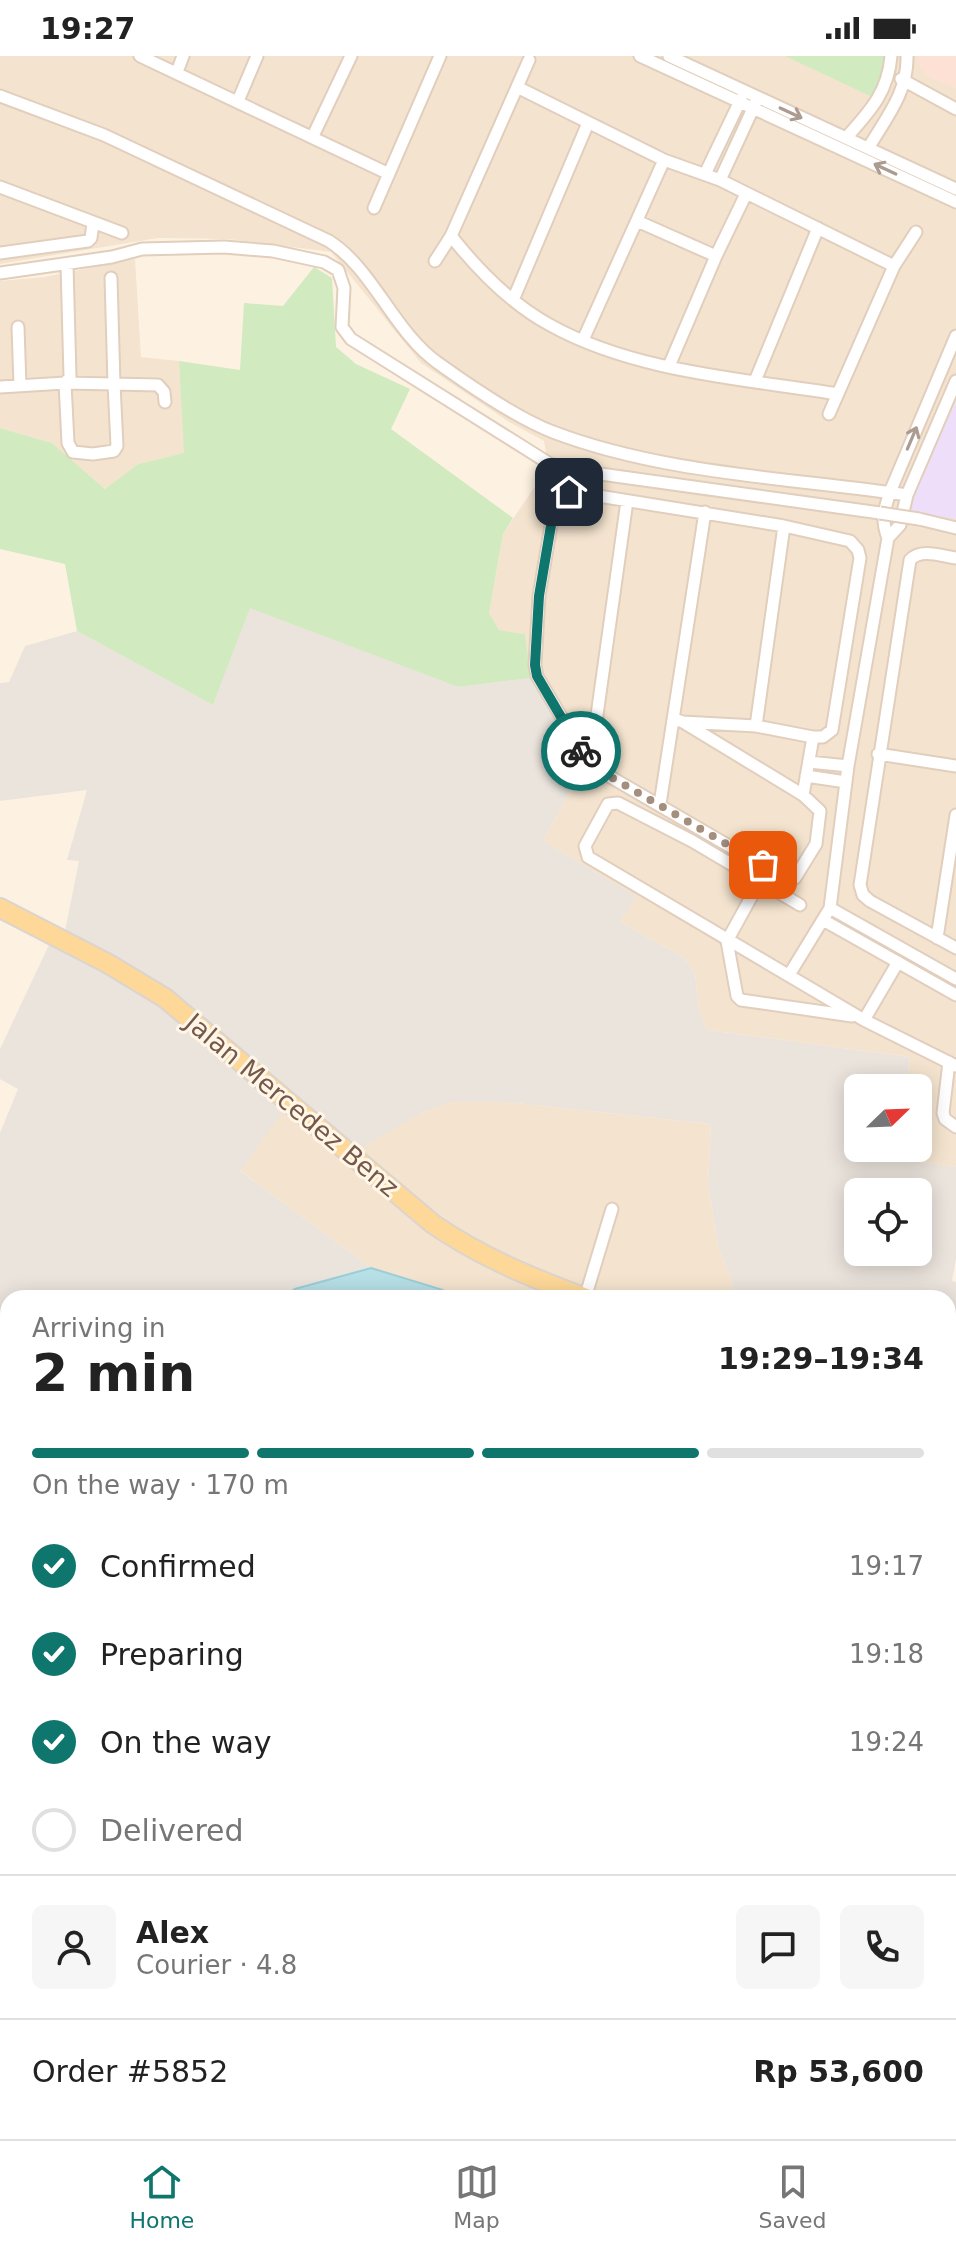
<!DOCTYPE html>
<meta charset="utf-8">
<style>
:root{--surface:#fff;--page:#f6f6f6;--text:#222;--muted:#767676;--line:#e0e0e0;--accent:#0f766e}
body{margin:0;font-family:"DejaVu Sans",sans-serif;background:var(--page);color:var(--text);height:100vh;display:flex;flex-direction:column;font-size:30px;white-space:nowrap}
*{box-sizing:border-box;margin:0}
p{font-size:26px;color:var(--muted)}
.icon{flex:none;width:44px;height:44px;fill:none;stroke:currentColor;stroke-width:2;stroke-linecap:round;stroke-linejoin:round}
.map{position:relative;flex:1;overflow:hidden}
.sheet{position:absolute;left:0px;top:1234px;width:956px;height:850px;display:flex;flex-direction:column;background:var(--surface);border-radius:24px 24px 0 0;box-shadow:0 4px 20px #0003}
.sheet>*{flex:none}
.needle{width:52px;rotate:67deg}
.fabs{position:absolute;left:844px;top:1018px;display:grid;gap:16px}
.fabs a{display:grid;place-items:center;width:88px;height:88px;border-radius:12px;background:var(--surface);box-shadow:0 4px 20px #0003;font-size:40px}
.pin{position:absolute;display:grid;place-items:center;width:68px;height:68px;color:#fff;margin:-34px;border-radius:16px;box-shadow:0 4px 12px #0006}
.courier{position:absolute;display:grid;place-items:center;width:80px;height:80px;margin:-40px;border:6px solid #0f766e;border-radius:50%;background:#fff;color:#222;box-shadow:0 2px 10px #0007}
.head em{font-style:normal;font-weight:700}
.head div{display:flex;flex-direction:column-reverse}
.head{display:flex;align-items:center;justify-content:space-between;height:136px;padding:0 32px}
h1{font-size:52px;font-weight:700;line-height:60px}
.bar{display:grid;grid-template-columns:repeat(4,1fr);gap:12px 8px;align-content:center;height:96px;padding:0 32px}
.bar i{height:10px;border-radius:6px;background:var(--line)}
.bar .selected{background:var(--accent)}
.bar p{grid-column:span 4}
.line{display:flex;align-items:center;gap:20px;padding:0 32px;border-top:2px solid var(--line)}
.line div{flex:1}
.round{display:grid;place-items:center;flex:none;width:84px;height:84px;border-radius:12px;background:var(--page)}
ol{padding:0 32px;list-style:none}
li{display:flex;align-items:center;gap:24px;height:88px}
li p{margin-inline-start:auto}
li .icon{padding:8px;border-radius:50%;background:var(--accent);color:#fff;stroke-width:4}
li:last-child{color:var(--muted)}
li i{width:44px;height:44px;border:4px solid var(--line);border-radius:50%}
.status{display:flex;justify-content:space-between;align-items:center;height:56px;padding:0 40px;background:var(--surface);direction:ltr}
.status svg{height:22px;fill:currentColor}
.tabs{display:flex;justify-content:space-around;align-items:center;height:112px;border-top:2px solid var(--line);background:var(--surface);font-size:22px;color:var(--muted)}
.tabs a{display:grid;justify-items:center;gap:4px}
.tabs .selected{color:var(--accent)}
.map>svg:first-child{display:block}
</style>
<div class="status"><b>19:27</b><svg viewBox="0 0 49 12"><path d="M0 12V9h3v3zM5 12V6h3v6zM10 12V3h3v9zM15 12V0h3v12zM26 1h20v11H26zM47 4h2v5h-2z"/></svg></div>
<div class="map">
<svg width="956" height="2083" viewBox="0 0 956 2083">
<rect width="100%" height="100%" fill="#fdf2e1"/>
<!-- residential -->
<path fill="#f4e4cf" d="M0,0H956V1111L896,1103L898,1092H918V1032H906L910,1001L707,974L699,955L695,917L683,901L620,866L635,840L543,785L580,717L589,713L531,622L525,578L499,574L489,557L503,478L533,433L549,417L544,385L509,366L421,307L331,196L228,183L158,182L0,208Z
M135,203L141,301L179,305L185,397L138,408L105,433L52,387L0,372V225L44,221Z
M449,1046H506L711,1068L708,1131L719,1194L732,1223L733,1242H450L443,1234L371,1212L239,1114L284,1053L420,1058Z
M948,1537L956,1546V1601L948,1598Z
M948,1719L956,1722V1830L948,1828Z
M8,1900V2076H714L715,2083H0V1925Z"/>
<!-- commercial -->
<path fill="#fde1d4" d="M918,0H956V32L927,20L918,7Z"/>
<!-- industrial -->
<path fill="#ebe4dd" fill-rule="evenodd" d="M250,551L458,631L531,622L590,714L580,717L543,785L636,840L620,866L683,901L695,917L699,955L707,974L910,1001L906,1032H858V1092H898L897,1103L956,1111V1202L952,1225L956,1226V1546L948,1536V1242H733L732,1223L719,1194L708,1131L711,1068L506,1046H449L420,1058L345,1101L284,1054L240,1115L371,1212L295,1233L283,1242H8V1641L0,1646V1077L18,1033L0,1023V993L56,874L65,875L79,805L67,804L87,734L0,745V627L9,626L25,590L77,575L213,649ZM858,1136H918V1196H858Z
M948,1598L956,1601V1722L948,1719Z
M8,1718V1824L0,1812V1723Z
M948,1889L956,1890V2053H948Z"/>
<!-- education -->
<path fill="#efdef9" d="M956,345V463L907,455Z"/>
<!-- green -->
<path fill="#d1eac0" d="M785,0H886L881,45Z
M314,211L332,222L336,291L356,308L410,333L391,373L513,462L503,478L489,557L499,574L525,578L531,622L458,631L250,552L213,649L77,575L65,508L0,493V372L52,387L105,433L138,408L184,397L179,305L240,314L244,247L283,250Z
M0,1812L8,1824V1900L0,1925Z
M714,2076H879V2083H715Z"/>
<!-- water -->
<path fill="#b6dfe6" stroke="#9cced8" stroke-width="2" d="M371,1212L443,1234L450,1242H283L295,1233Z
M8,1640V1718L0,1723V1646Z
M948,1828L956,1830V1892L948,1891Z"/>
<g fill="none" stroke-linecap="round" stroke-linejoin="round">
<!-- street casing -->
<g stroke="#e1cebd" stroke-width="15">
<path id="street" d="M140,0L387,117
M640,0L956,146
M669,0L956,133
M177,16L183,0
M901,23L956,53
M517,31L664,104L720,124L894,210
M0,40L104,79L329,185C373,213 394,276 438,307C470,330 517,362 553,376C663,418 791,422 907,439
M238,45L257,0
M313,80L351,0
M846,82C869,56 888,37 891,0
M869,91C886,62 908,36 907,0
M705,118L741,43
M720,124L756,46
M0,131L122,177
M374,152L440,0
M637,165L716,200
M451,180C478,214 511,248 550,269C634,316 744,323 838,338
M0,197L88,185L91,182L93,167
M435,205L451,180L529,4
M0,217L112,201L142,193L224,191L273,195L324,206L338,214L344,232L342,271L351,283L550,408L572,414L880,457
M111,222L114,328L158,329L164,336L165,346
M513,244L588,67
M18,271L20,330
M583,284L664,104
M669,310L716,200L746,138
M755,325L818,172
M65,327L114,328L117,390L114,395L93,398L73,396L68,387Z
M0,331L65,327L70,321L67,208
M829,358L894,210L916,176
M919,463L956,472
M888,482L900,469L907,439L956,325
M956,502C941,500 921,492 910,504L860,829L863,839L870,845L956,892
M674,663L683,666L756,670L813,681H823L832,674L860,502L858,494L850,485L784,470L580,437C569,436 563,438 555,446L539,540L535,609L537,620L590,709L784,822H795L816,788L820,755L803,739L683,666
M756,670L784,470
M878,698L956,710
M809,706L848,710
M590,709L627,445
M806,720L846,726
M803,739L813,681
M660,748L705,456
M760,825L727,885L737,940L741,944L852,960
M800,849L692,785L618,747L608,748L585,790L588,801L864,964L956,1010
M830,852L956,923
M823,864L956,939
M937,882L956,759
M789,919L830,852L848,710L888,482C881,465 884,454 890,436L956,280
M864,964L898,906
M949,1006L943,1057L945,1063L956,1071
M585,1242L612,1153
M0,2065L8,2057
M57,2076V2083
M108,2076V2083
M151,2076V2083
M192,2076L193,2083
M271,2076L284,2083
M423,2076V2083
M477,2076L478,2083
M529,2076V2083
M581,2076L600,2083
M210,2078L226,2083
M662,2083L664,2076"/>
</g>
<!-- primary casing -->
<g stroke="#dbd4cf" stroke-width="22">
<path id="primary" d="M0,852L107,907L165,942L433,1168C481,1201 532,1222 586,1242
M948,2047H956"/>
</g>
<!-- street -->
<use href="#street" stroke="#fff" stroke-width="11"/>
<!-- primary -->
<use href="#primary" stroke="#fdd898" stroke-width="18"/>
<!-- street-bridge casing -->
<g stroke="#e1cebd" stroke-width="15" stroke-linecap="butt">
<path id="street-bridge" d="M880,457L919,463"/>
</g>
<!-- street-bridge -->
<use href="#street-bridge" stroke="#fff" stroke-width="11"/>
</g>
<!-- one-way arrows -->
<defs><path id="oneway-shaft" d="M-6 0H5M1.5-3L5.5 0L1.5 3" fill="none" stroke-width="1.6" stroke-linecap="round" stroke-linejoin="round" transform="scale(2)"/></defs>
<g stroke="#ac9b91">
<use href="#oneway-shaft" transform="translate(791 57) rotate(25)"/>
<use href="#oneway-shaft" transform="translate(885 113) rotate(-155)"/>
<use href="#oneway-shaft" transform="translate(912 382) rotate(-67)"/>
</g>
<g fill="none" stroke-linecap="round" stroke-linejoin="round">
<!-- done -->
<path stroke="#a48e7e" stroke-width="8" stroke-dasharray="0 14.4" d="M581,695L590,709L763,809"/>
<!-- route -->
<path stroke="#0f766e" stroke-width="10" d="M569,436L555,446L539,540L535,609L537,620L581,695"/>
</g>
<g text-anchor="middle" stroke-width="6" stroke-linejoin="round" paint-order="stroke">
<!-- street labels -->
<g font-size="26" fill="#745848" stroke="#fff6e8">
<text transform="translate(292 1049) rotate(40)" y="9">Jalan Mercedez Benz</text>
</g>
</g>
</svg>
<div class="fabs">
<a><svg class="needle" viewBox="-14 -14 28 28"><path d="M0-13l5 13h-10z" fill="#e53935"/><path d="M0 13l5-13h-10z" fill="#767676"/></svg></a>
<a><svg class="icon" aria-label="locate" viewBox="0 0 24 24"><circle cx="12" cy="12" r="6"/><path d="M12 2v4M12 18v4M2 12h4M18 12h4"/></svg></a>
</div>
<div class="pin" style="left:763px;top:809px;background:#ea580c"><svg class="icon" aria-label="bag" viewBox="0 0 24 24"><path d="M5 8h14l-1 12H6zM9 8a3 3 0 0 1 6 0"/></svg></div>
<div class="pin" style="left:569px;top:436px;background:#1f2937"><svg class="icon" aria-label="home" viewBox="0 0 24 24"><path d="M3 11l9-7 9 7M6 9v11h12V9"/></svg></div>
<div class="courier" style="left:581px;top:695px"><svg class="icon" aria-label="bike" viewBox="0 0 24 24"><circle cx="6" cy="16" r="4"/><circle cx="18" cy="16" r="4"/><path d="M6 16l4-8h5l3 8M10 8l3 8H6M13 5h3"/></svg></div>
<section class="sheet">
<div class="head"><div><h1>2 min</h1><p>Arriving in</p></div><em>19:29–19:34</em></div>
<div class="bar"><i class="selected"></i><i class="selected"></i><i class="selected"></i><i></i><p>On the way · 170 m</p></div>
<ol>
<li><svg class="icon" aria-label="check" viewBox="0 0 24 24"><path d="M5 12l5 5 9-10"/></svg>Confirmed<p>19:17</p></li>
<li><svg class="icon" aria-label="check" viewBox="0 0 24 24"><path d="M5 12l5 5 9-10"/></svg>Preparing<p>19:18</p></li>
<li><svg class="icon" aria-label="check" viewBox="0 0 24 24"><path d="M5 12l5 5 9-10"/></svg>On the way<p>19:24</p></li>
<li><i></i>Delivered</li>
</ol>
<div class="line" style="height:144px"><a class="round"><svg class="icon" aria-label="person" viewBox="0 0 24 24"><circle cx="12" cy="8" r="4"/><path d="M4 21q1-7 8-7t8 7"/></svg></a><div><b>Alex</b><p>Courier · 4.8</p></div><a class="round"><svg class="icon" aria-label="chat" viewBox="0 0 24 24"><path d="M4 5h16v11H9l-5 4z"/></svg></a><a class="round"><svg class="icon" aria-label="phone" viewBox="0 0 24 24"><path d="M5 4h4l2 5-3 2q2 4 5 5l2-3 5 2v4C11 20 4 13 5 4z"/></svg></a></div>
<div class="line" style="height:104px"><div>Order #5852</div><b>Rp 53,600</b></div>
</section>
</div>
<nav class="tabs">
<a class="selected"><svg class="icon" aria-label="home" viewBox="0 0 24 24"><path d="M3 11l9-7 9 7M6 9v11h12V9"/></svg>Home</a>
<a><svg class="icon" aria-label="map" viewBox="0 0 24 24"><path d="M3 6l6-2 6 2 6-2v14l-6 2-6-2-6 2zM9 4v14M15 6v14"/></svg>Map</a>
<a><svg class="icon" aria-label="saved" viewBox="0 0 24 24"><path d="M7 4h10v16l-5-4-5 4z"/></svg>Saved</a>
</nav>
